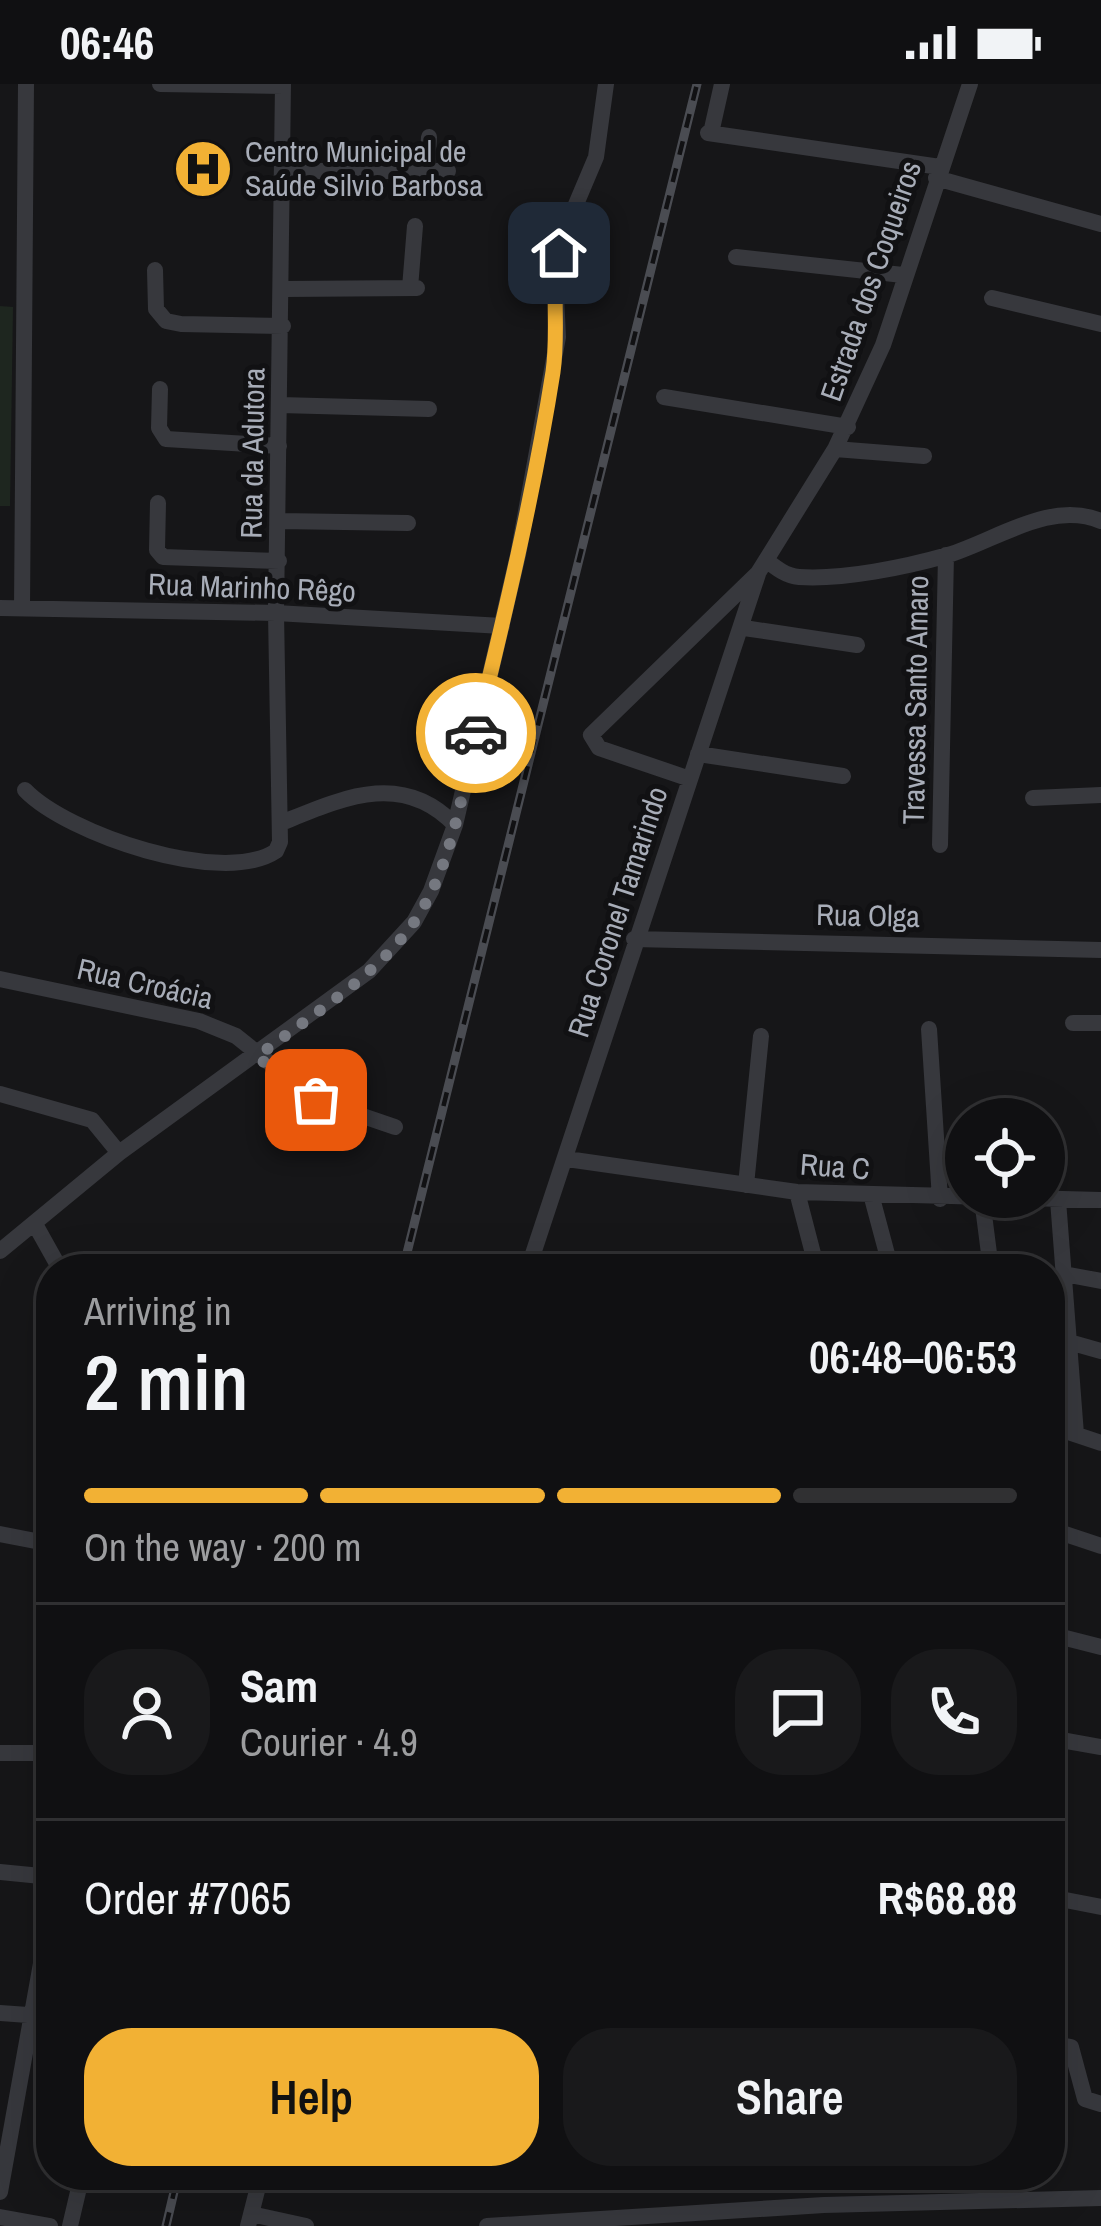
<!DOCTYPE html>
<meta charset="utf-8">
<style>
:root{--surface:#101012;--page:#19191b;--text:#f1f3f6;--muted:#9c9d9f;--line:#303032;--accent:#f2b134}
body{margin:0;font-family:"Archivo Narrow",sans-serif;background:var(--page);color:var(--text);height:100vh;display:flex;flex-direction:column;font-size:45px;white-space:nowrap}
*{box-sizing:border-box;margin:0}
p{font-size:39px;color:var(--muted)}
.icon{flex:none;width:66px;height:66px;fill:none;stroke:currentColor;stroke-width:2;stroke-linecap:round;stroke-linejoin:round}
.map{position:relative;flex:1;overflow:hidden}
.sheet{position:absolute;left:36px;top:1170px;width:1029px;height:936px;display:flex;flex-direction:column;background:var(--surface);border-radius:48px;box-shadow:0 12px 48px #0002,0 0 0 3px var(--line)}
.sheet>*{flex:none}
.controls{position:absolute;left:945px;top:1014px;display:grid;gap:24px}
.controls a{display:grid;place-items:center;width:120px;height:120px;border-radius:50%;background:var(--surface);box-shadow:0 12px 48px #0002,0 0 0 3px var(--line);font-size:60px}
.pin{position:absolute;display:grid;place-items:center;width:102px;height:102px;color:#fff;margin:-51px;border-radius:24px;box-shadow:0 6px 18px #0006}
.courier{position:absolute;display:grid;place-items:center;width:120px;height:120px;margin:-60px;border:9px solid #f2b134;border-radius:50%;background:#fff;color:#222;box-shadow:0 3px 15px #0007}
.head em{font-style:normal;font-weight:600}
.head div{display:flex;flex-direction:column-reverse}
.head{display:flex;align-items:center;justify-content:space-between;height:204px;padding:0 48px}
h1{font-size:78px;font-weight:600;line-height:90px}
.bar{display:grid;grid-template-columns:repeat(4,1fr);gap:18px 12px;align-content:center;height:144px;padding:0 48px}
.bar i{height:15px;border-radius:9px;background:var(--line)}
.bar .selected{background:var(--accent)}
.bar p{grid-column:span 4}
.line{display:flex;align-items:center;gap:30px;padding:0 48px;border-top:3px solid var(--line)}
.line div{flex:1}
.round{display:grid;place-items:center;flex:none;width:126px;height:126px;border-radius:48px;background:var(--page)}
.button{display:flex;gap:24px;margin-top:auto;padding:24px 48px}
.button a{flex:1;height:138px;border-radius:48px;background:var(--accent);color:#111;font-size:48px;font-weight:600;line-height:138px;text-align:center}
.button a+a{background:var(--page);color:var(--text)}
.status{display:flex;justify-content:space-between;align-items:center;height:84px;padding:0 60px;background:var(--surface);direction:ltr}
.status svg{height:33px;fill:currentColor}
.map>svg:first-child{display:block}
</style>
<div class="status"><b>06:46</b><svg viewBox="0 0 49 12"><path d="M0 12V9h3v3zM5 12V6h3v6zM10 12V3h3v9zM15 12V0h3v12zM26 1h20v11H26zM47 4h2v5h-2z"/></svg></div>
<div class="map">
<svg width="1101" height="2142" viewBox="0 0 1101 2142">
<rect width="100%" height="100%" fill="#161618"/>
<!-- green -->
<path fill="#1e261f" d="M0,222L13,223L10,422H0Z"/>
<g fill="none" stroke-linecap="round" stroke-linejoin="round">
<!-- street -->
<path stroke="#37383d" stroke-width="16" d="M160,0L283,2
M708,49L940,83
M711,49L722,0
M285,87H448
M427,87L429,53
M936,94L1101,140
M736,173L903,191
M155,186L156,225L166,237L181,240L283,242
M410,204L415,142
M284,205L417,204
M992,214L1101,240
M160,305L159,344L166,355L279,362
M664,313L848,343
M280,321L429,325
M835,365L924,372
M158,419L157,466L163,473L279,477
M280,437L408,439
M766,476C776,484 786,492 799,493C843,496 906,483 948,471C997,456 1050,416 1101,437
M0,524L276,529L502,542
M22,524L26,0
M744,544L857,561
M698,670L843,692
M690,695L599,664L591,651L758,489L835,365L883,261L970,0
M25,706C67,750 223,803 276,767L280,758L276,529L283,0
M1033,714L1101,711
M281,739C343,714 402,686 455,741
M940,761L946,471
M634,855L1101,866
M0,895L199,937L236,952L316,1016L395,1043
M1073,939H1101
M929,945L940,1115
M0,1010L92,1036L119,1069
M567,1075L797,1108L1101,1116
M746,1101L761,952
M797,1108L817,1185
M872,1114L891,1185
M982,1115L991,1185
M1058,1116L1076,1350
M36,1142L60,1185
M0,1167L119,1069L369,887L414,838L431,807L455,741L518,471L558,253L555,189L563,151L596,73L606,0
M528,1185L758,490
M1064,1190L1101,1197
M1069,1258L1101,1267
M1050,1342L1101,1359
M1050,1445L1101,1462
M0,1450L51,1460
M1050,1550L1101,1563
M1050,1654L1101,1663
M0,1669H51
M0,1788L51,1793
M1050,1813L1101,1823
M0,1929L28,1931
M1050,1959L1071,1963L1085,2015L1101,2020
M0,2108L51,1824
M251,2130L306,2142
M0,2133L50,2142
M70,2142L82,2091
M248,2142L261,2091
M487,2142L824,2121L1101,2114"/>
<!-- rail casing -->
<g stroke="#4a4c52" stroke-width="9">
<path id="rail" d="M403,1185L697,0
M166,2142L178,2091"/>
</g>
<!-- rail -->
<use href="#rail" stroke="#111113" stroke-width="4.5" stroke-dasharray="14" stroke-linecap="butt"/>
</g>
<g fill="none" stroke-linecap="round" stroke-linejoin="round">
<!-- done -->
<path stroke="#757880" stroke-width="12" stroke-dasharray="0 21.6" d="M316,1016L257,973C309,932 373,895 412,841C451,787 461,713 476,649"/>
<!-- route -->
<path stroke="#f2b134" stroke-width="15" d="M476,649C505,530 534,409 553,288C559,247 551,209 559,169"/>
</g>
<!-- icons -->
<defs>
<g id="hospital-disc" transform="scale(3)"><circle r="9.5" fill="#f2b134" stroke="#111113"/><path d="M-5-5h3v3.5h4V-5h3V5h-3V1.5h-4V5h-3Z" fill="#111"/></g>
</defs>
<g fill-rule="evenodd">
<use href="#hospital-disc" x="203" y="85"/>
</g>
<g text-anchor="middle" stroke-width="10" stroke-linejoin="round" paint-order="stroke">
<!-- poi labels -->
<g font-size="30" fill="#a8adb8" stroke="#111113" text-anchor="start">
<text x="245" y="78">Centro Municipal de<tspan x="245" dy="34">Saúde Silvio Barbosa</tspan></text>
</g>
<!-- street labels -->
<g font-size="30" fill="#a8adb8" stroke="#111113">
<text transform="translate(871 197) rotate(-71)" y="10">Estrada dos Coqueiros</text>
<text transform="translate(253 369) rotate(-89)" y="10">Rua da Adutora</text>
<text transform="translate(252 504) rotate(2)" y="10">Rua Marinho Rêgo</text>
<text transform="translate(916 616) rotate(-89)" y="10">Travessa Santo Amaro</text>
<text transform="translate(618 828) rotate(-72)" y="10">Rua Coronel Tamarindo</text>
<text transform="translate(868 832) rotate(1)" y="10">Rua Olga</text>
<text transform="translate(145 900) rotate(13)" y="10">Rua Croácia</text>
<text transform="translate(835 1083) rotate(4)" y="10">Rua C</text>
</g>
</g>
</svg>
<div class="controls">
<a><svg class="icon" aria-label="locate" viewBox="0 0 24 24"><circle cx="12" cy="12" r="6"/><path d="M12 2v4M12 18v4M2 12h4M18 12h4"/></svg></a>
</div>
<div class="pin" style="left:316px;top:1016px;background:#ea580c"><svg class="icon" aria-label="bag" viewBox="0 0 24 24"><path d="M5 8h14l-1 12H6zM9 8a3 3 0 0 1 6 0"/></svg></div>
<div class="pin" style="left:559px;top:169px;background:#1f2937"><svg class="icon" aria-label="home" viewBox="0 0 24 24"><path d="M3 11l9-7 9 7M6 9v11h12V9"/></svg></div>
<div class="courier" style="left:476px;top:649px"><svg class="icon" aria-label="car" viewBox="0 0 24 24"><path d="M5 17H2v-5l4-1 3-4h7l3 4 3 1v5h-3M9 17h6M6 11h13"/><circle cx="7" cy="17" r="2"/><circle cx="17" cy="17" r="2"/></svg></div>
<section class="sheet">
<div class="head"><div><h1>2 min</h1><p>Arriving in</p></div><em>06:48–06:53</em></div>
<div class="bar"><i class="selected"></i><i class="selected"></i><i class="selected"></i><i></i><p>On the way · 200 m</p></div>
<div class="line" style="height:216px"><a class="round"><svg class="icon" aria-label="person" viewBox="0 0 24 24"><circle cx="12" cy="8" r="4"/><path d="M4 21q1-7 8-7t8 7"/></svg></a><div><b>Sam</b><p>Courier · 4.9</p></div><a class="round"><svg class="icon" aria-label="chat" viewBox="0 0 24 24"><path d="M4 5h16v11H9l-5 4z"/></svg></a><a class="round"><svg class="icon" aria-label="phone" viewBox="0 0 24 24"><path d="M5 4h4l2 5-3 2q2 4 5 5l2-3 5 2v4C11 20 4 13 5 4z"/></svg></a></div>
<div class="line" style="height:156px"><div>Order #7065</div><b>R$68.88</b></div>
<div class="button"><a>Help</a><a>Share</a></div>
</section>
</div>
